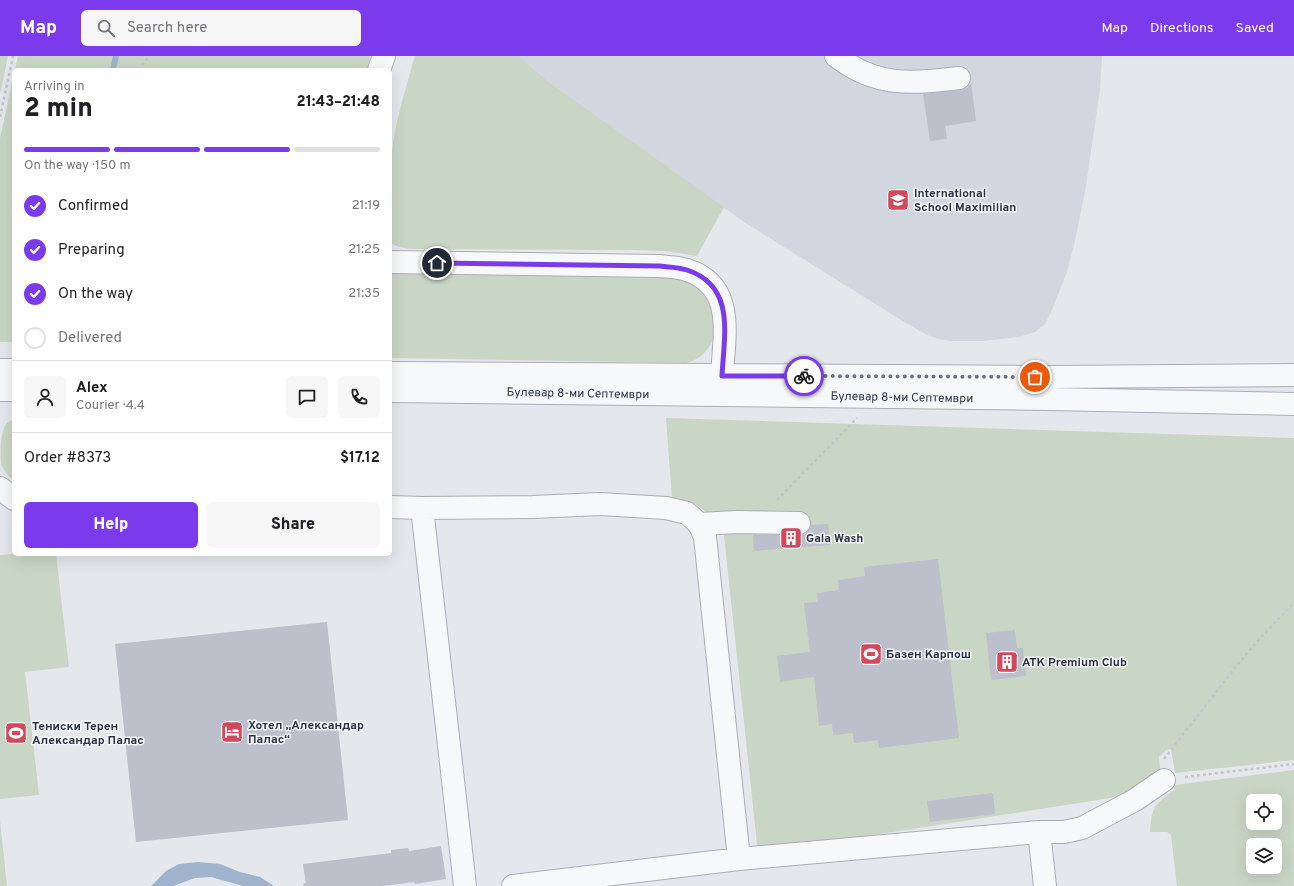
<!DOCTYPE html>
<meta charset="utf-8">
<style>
:root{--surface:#fff;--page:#f6f6f6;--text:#202124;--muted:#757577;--line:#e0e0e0;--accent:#7c3aed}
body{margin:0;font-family:Overpass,sans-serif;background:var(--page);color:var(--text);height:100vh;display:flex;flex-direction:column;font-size:15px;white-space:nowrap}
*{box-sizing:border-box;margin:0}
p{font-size:13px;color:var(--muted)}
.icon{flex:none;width:22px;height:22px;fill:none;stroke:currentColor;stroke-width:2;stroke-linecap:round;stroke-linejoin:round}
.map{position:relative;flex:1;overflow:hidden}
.details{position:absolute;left:12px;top:12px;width:380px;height:488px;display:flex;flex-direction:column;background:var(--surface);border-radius:6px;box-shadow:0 4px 16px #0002}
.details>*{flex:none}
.controls{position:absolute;left:1246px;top:738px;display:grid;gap:8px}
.controls a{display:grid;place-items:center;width:36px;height:36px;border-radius:6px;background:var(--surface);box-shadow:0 4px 16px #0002;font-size:20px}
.pin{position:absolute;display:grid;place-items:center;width:34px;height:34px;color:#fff;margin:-17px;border:2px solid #fff;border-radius:50%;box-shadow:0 1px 4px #0007}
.courier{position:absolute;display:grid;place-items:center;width:40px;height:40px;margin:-20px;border:3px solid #7c3aed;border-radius:50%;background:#fff;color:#222;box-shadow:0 1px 5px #0007}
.head em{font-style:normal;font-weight:800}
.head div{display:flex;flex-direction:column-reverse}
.head{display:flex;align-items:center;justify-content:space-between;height:68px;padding:0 12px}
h1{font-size:26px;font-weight:800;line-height:30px}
.bar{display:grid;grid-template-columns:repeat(4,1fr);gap:6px 4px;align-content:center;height:48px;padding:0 12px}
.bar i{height:5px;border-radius:3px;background:var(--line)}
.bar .active{background:var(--accent)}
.bar p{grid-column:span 4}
.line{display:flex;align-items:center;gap:10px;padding:0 12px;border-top:1px solid var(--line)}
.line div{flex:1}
.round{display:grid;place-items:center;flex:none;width:42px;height:42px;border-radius:6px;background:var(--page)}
ol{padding:0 12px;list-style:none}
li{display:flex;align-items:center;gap:12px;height:44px}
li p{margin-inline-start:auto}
li .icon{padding:4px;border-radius:50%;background:var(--accent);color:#fff;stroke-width:4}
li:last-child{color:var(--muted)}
li i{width:22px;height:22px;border:2px solid var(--line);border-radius:50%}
.cta{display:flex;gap:8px;margin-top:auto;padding:8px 12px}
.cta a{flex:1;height:46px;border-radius:6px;background:var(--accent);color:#fff;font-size:16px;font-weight:800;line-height:46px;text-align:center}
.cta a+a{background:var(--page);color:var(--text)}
header{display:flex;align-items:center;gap:24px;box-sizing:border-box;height:56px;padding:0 20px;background:var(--accent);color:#fff}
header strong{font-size:19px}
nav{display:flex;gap:22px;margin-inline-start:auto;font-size:14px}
.search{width:280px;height:36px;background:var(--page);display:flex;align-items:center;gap:10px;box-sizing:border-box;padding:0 14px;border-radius:6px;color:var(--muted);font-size:15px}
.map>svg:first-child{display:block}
</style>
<header>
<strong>Map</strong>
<div class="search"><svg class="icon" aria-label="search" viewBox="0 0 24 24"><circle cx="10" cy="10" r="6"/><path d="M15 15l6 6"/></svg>Search here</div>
<nav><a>Map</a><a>Directions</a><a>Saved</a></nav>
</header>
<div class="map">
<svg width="1294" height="830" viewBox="0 0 1294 830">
<rect width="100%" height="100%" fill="#e4e7ec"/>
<!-- built -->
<path fill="#d2d6de" d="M519,0H1102L1100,34L1085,136L1074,189L1067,216L1051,256L1045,268L1035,276L1018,281L984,285H950L939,283L927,279L901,264L744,166L549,26Z"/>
<!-- green -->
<path fill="#c9d6c5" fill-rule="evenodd" d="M0,0H8L0,38Z
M18,0H370L367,14H15Z
M415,0H519L549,26L724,151L697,200L665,195L634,194L410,193L399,191L390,187C390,157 388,126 392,95C396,63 406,31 415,0Z
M14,18V286H0V82Z
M390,217L671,222C683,225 693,226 703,234C706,237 707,241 709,245C722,268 715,300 686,307L390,302Z
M666,362L1294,382V704L1175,717L1171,693L1166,694L1159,701L1162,734L758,797L723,470L696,448L672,443Z
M14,364V425C8,420 4,415 1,408C0,398 0,372 8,366C9,366 13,364 14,364Z
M14,498H56L69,611L25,616L39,739L0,743V499Z
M1294,714V830H1177L1171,779L1167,776H1150C1152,750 1154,749 1174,734V729ZM1253,745H1275V767H1253ZM1253,789H1275V811H1253Z
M0,764L7,830H0Z"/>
<!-- water -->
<path fill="#9fb4cc" d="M198,806L220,808L240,816L260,821L274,830H243L211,821L195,822L173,830H151L166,815L179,808Z"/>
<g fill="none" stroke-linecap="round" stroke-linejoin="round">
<!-- stream -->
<path stroke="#9fb4cc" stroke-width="6" d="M113,14L116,0"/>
</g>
<!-- building -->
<path fill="#bbc0ca" d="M971,27L976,65L945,70L947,83L930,85L923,38L960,34L967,32Z
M828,468L830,489L754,495L753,479H799L805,478L809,474L811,469Z
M938,503L959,682L879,692L878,684L854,687L853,677L833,679L832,668L819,670L814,621L780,626L777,600L810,596L804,547L818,546L817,537L839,534L838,524L865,520L864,511Z
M327,566L348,764L136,786L115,588Z
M1015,574L1017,592H1023L1026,620L991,624L986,577Z
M993,737L995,758L930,766L927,745Z
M441,790L446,823L415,828L414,826L383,830H306L303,808L391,797V794L408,792L409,795Z"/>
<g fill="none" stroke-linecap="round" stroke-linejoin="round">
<!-- minor casing -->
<g stroke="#a9aeb7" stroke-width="24">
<path id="minor" d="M836,0C876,31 911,28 959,22
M379,14L384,0
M390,206L659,210C668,211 678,211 687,214C736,230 724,279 722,320
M0,314H14
M390,317L1051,321L1294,319
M0,334H14
M390,335L1049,343L1294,348
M0,432L14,443
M390,451L422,452L533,451L600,448L666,452L687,457L699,468L705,481L739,803
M422,452L465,830
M699,468L737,466L799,467
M1039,776H1064L1082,772L1135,744L1164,724
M513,830L739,803L1039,776L1045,830"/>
</g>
<!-- path -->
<path stroke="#c2c5cb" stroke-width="2.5" stroke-dasharray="3 3" stroke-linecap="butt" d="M138,14L149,0
M0,61L13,0
M777,444L857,362
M1164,703L1238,608L1261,581L1294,547
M1185,721L1294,708
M304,830L306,823"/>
<!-- minor -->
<use href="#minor" stroke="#f7f8fa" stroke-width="22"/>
</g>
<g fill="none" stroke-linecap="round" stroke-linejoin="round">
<!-- done -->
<path stroke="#6c737f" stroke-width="4" stroke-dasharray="0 7.2" d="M804,320L1035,321"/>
<!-- route -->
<path stroke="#7c3aed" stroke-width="5" d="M437,207L659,210C668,211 678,211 687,214C736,230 724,279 722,320H804"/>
</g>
<!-- icons -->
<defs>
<g id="school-square" transform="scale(1.15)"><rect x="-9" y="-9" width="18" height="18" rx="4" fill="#d1495b" stroke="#f4f6f9"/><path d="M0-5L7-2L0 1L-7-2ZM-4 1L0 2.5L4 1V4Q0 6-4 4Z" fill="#fff"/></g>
<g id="building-square" transform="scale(1.15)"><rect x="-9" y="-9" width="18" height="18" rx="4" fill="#d1495b" stroke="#f4f6f9"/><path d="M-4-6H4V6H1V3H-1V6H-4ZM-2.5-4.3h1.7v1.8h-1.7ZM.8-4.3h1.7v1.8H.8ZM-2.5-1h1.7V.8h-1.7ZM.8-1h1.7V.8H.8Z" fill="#fff"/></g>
<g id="stadium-square" transform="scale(1.15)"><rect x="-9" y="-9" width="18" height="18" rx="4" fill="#d1495b" stroke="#f4f6f9"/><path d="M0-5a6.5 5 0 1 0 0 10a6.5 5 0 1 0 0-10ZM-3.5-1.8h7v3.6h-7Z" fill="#fff"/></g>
<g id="hotel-square" transform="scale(1.15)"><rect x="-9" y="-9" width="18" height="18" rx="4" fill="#d1495b" stroke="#f4f6f9"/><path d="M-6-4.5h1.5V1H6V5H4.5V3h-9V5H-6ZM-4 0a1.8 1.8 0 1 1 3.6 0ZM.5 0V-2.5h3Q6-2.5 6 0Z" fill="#fff"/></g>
</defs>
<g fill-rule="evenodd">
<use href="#school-square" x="898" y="144"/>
<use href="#building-square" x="791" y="482"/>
<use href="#stadium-square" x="871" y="598"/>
<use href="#building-square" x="1007" y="606"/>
<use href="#hotel-square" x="232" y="676"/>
<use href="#stadium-square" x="16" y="677"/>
</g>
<g text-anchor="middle" stroke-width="3" stroke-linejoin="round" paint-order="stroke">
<!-- poi labels -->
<g font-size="12" font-weight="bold" fill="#2b3445" stroke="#f4f6f9" text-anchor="start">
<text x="914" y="141">International<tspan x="914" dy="14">School Maximilian</tspan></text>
<text x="806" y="486">Gala Wash</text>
<text x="886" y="602">Базен Карпош</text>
<text x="1022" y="610">ATK Premium Club</text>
<text x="248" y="673">Хотел „Александар<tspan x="248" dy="14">Палас“</tspan></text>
<text x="32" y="674">Тениски Терен<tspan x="32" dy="14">Александар Палас</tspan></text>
</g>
<!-- street labels -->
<g font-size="12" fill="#2b3445" stroke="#f4f6f9">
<text transform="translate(578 337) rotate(1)" y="4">Булевар 8-ми Септември</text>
<text transform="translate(902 341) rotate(1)" y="4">Булевар 8-ми Септември</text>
</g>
</g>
</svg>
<div class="controls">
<a><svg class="icon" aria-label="locate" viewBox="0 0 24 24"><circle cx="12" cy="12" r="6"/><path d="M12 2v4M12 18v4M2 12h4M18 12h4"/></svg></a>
<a><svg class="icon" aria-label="layers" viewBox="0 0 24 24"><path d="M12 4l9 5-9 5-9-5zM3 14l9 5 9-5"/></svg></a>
</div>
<div class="pin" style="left:1035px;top:321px;background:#ea580c"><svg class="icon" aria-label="bag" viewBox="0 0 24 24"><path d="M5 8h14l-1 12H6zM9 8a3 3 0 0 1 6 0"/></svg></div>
<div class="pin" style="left:437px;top:207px;background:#1f2937"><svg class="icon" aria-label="home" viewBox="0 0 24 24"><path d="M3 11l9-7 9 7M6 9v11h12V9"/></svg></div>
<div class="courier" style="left:804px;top:320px"><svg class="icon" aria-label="bike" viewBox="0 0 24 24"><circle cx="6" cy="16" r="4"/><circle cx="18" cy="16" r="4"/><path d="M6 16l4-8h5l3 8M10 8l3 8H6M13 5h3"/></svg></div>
<section class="details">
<div class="head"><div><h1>2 min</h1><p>Arriving in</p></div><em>21:43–21:48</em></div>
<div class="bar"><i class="active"></i><i class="active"></i><i class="active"></i><i></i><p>On the way · 150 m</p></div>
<ol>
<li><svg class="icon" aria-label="check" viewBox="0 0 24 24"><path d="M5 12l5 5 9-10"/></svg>Confirmed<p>21:19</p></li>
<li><svg class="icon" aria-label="check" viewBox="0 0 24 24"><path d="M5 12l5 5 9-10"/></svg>Preparing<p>21:25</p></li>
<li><svg class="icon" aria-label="check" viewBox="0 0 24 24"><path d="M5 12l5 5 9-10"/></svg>On the way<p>21:35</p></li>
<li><i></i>Delivered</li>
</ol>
<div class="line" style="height:72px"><a class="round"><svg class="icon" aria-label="person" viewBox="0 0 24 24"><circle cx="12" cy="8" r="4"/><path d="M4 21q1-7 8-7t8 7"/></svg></a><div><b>Alex</b><p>Courier · 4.4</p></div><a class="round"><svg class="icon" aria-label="chat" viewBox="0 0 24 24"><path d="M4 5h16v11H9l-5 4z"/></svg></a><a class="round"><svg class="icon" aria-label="phone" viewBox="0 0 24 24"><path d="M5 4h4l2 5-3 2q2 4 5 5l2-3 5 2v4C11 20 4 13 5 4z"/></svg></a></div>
<div class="line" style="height:52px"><div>Order #8373</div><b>$17.12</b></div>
<div class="cta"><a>Help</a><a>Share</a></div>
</section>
</div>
